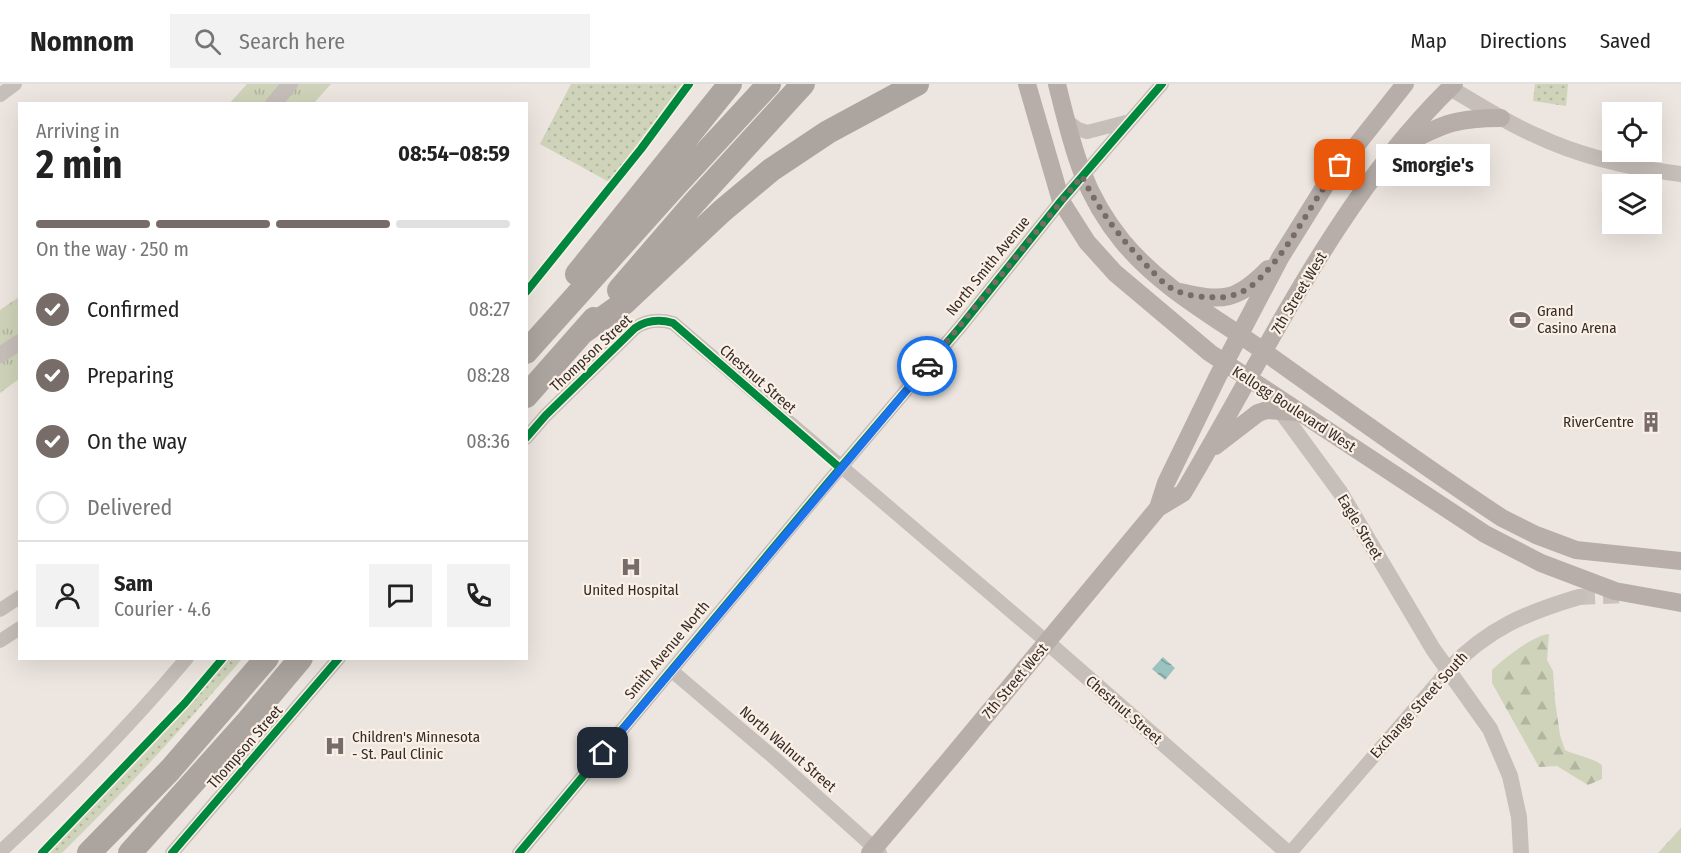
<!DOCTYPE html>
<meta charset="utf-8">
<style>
:root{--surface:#fff;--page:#f2f2f2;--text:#222;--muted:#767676;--line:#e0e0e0;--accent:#776c68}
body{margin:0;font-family:"Fira Sans Condensed",sans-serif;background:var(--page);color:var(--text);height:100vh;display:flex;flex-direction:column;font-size:22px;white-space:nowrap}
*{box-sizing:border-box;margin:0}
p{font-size:20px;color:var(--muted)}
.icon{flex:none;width:33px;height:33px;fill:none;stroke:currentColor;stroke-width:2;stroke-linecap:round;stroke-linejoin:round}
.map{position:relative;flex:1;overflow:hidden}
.details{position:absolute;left:18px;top:18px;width:510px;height:558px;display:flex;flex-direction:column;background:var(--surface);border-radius:0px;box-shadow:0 6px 24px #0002}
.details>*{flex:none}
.tools{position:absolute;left:1602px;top:18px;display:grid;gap:12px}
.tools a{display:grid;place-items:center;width:60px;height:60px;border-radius:0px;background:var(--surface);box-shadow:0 6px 24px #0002;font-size:30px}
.pin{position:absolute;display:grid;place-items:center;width:51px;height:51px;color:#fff;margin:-26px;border-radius:12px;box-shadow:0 3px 9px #0006}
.courier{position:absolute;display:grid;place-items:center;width:60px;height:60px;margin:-30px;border:4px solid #1a73e8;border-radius:50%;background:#fff;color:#222;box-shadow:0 2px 8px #0007}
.bubble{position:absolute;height:42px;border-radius:0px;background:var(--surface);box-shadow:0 6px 24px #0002;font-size:20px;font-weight:700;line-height:42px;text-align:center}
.head em{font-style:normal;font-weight:700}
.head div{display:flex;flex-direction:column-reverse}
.head{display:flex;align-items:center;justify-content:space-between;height:102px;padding:0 18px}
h1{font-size:39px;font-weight:700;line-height:45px}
.bar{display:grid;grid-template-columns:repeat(4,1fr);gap:9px 6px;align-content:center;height:72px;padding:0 18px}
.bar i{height:8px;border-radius:4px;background:var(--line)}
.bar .active{background:var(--accent)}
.bar p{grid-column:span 4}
.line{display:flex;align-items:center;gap:15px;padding:0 18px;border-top:2px solid var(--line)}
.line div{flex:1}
.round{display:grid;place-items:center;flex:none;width:63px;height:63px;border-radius:0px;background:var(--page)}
ol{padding:0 18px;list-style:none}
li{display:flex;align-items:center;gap:18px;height:66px}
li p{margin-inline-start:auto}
li .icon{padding:6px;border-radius:50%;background:var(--accent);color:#fff;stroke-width:4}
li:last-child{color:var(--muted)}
li i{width:33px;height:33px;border:3px solid var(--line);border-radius:50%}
header{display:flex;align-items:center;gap:36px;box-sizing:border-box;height:84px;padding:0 30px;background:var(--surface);border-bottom:2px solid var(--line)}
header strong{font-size:28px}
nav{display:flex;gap:33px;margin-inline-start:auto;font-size:21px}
.search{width:420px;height:54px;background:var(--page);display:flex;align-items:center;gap:15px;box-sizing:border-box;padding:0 21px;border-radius:0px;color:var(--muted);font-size:22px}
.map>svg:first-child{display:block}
</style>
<header>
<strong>Nomnom</strong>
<div class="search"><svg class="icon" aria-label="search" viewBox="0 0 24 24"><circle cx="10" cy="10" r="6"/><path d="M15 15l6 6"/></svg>Search here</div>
<nav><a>Map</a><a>Directions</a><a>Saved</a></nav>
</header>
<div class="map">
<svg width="1681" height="769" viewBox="0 0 1681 769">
<defs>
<pattern id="grass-dots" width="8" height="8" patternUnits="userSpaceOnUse" patternTransform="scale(1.5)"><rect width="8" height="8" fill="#cfd3b9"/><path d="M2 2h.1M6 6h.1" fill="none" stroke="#b2b59f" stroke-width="1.8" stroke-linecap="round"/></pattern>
<pattern id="forest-firs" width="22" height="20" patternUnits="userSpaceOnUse" patternTransform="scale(1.5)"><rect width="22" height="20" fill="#cfd3b9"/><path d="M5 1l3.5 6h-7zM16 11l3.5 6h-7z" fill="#b2b59f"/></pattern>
<pattern id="park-tufts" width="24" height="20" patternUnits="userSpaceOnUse" patternTransform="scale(1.5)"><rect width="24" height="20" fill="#cfd3b9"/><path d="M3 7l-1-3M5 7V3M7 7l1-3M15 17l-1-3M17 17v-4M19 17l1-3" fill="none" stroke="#b2b59f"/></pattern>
<pattern id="water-waves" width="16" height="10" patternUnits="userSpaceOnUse" patternTransform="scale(1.5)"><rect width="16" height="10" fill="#9ac2bf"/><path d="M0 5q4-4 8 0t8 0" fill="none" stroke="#7e9e9b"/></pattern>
</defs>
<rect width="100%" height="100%" fill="#ede6e0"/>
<!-- grass -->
<path fill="url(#grass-dots)" d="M571,0H682L609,98L540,60Z
M1535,0H1568L1566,22L1533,17Z
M229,574L242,575C185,642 125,707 62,769H48L149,665Z"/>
<!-- forest -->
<path fill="url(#forest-firs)" d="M1549,550L1547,576L1553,587L1555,617L1560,651L1565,666C1577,672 1591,673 1602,681V695L1588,701L1557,682L1539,683L1492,599V586C1504,575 1533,551 1549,550Z"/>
<!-- park -->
<path fill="url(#park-tufts)" d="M247,0H331L314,19L229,20Z
M19,213V295L0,309V226Z
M1681,744V769H1658Z"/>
<!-- water -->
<path fill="url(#water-waves)" d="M1163,573L1175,584L1165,596L1152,585Z"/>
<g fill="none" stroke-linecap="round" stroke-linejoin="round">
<!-- tertiary-tunnel -->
<path stroke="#c9c1bb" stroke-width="16" stroke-dasharray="16 8" stroke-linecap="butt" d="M1579,513L1626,511"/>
<!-- minor -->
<path stroke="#c6beb9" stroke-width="14" d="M0,11L15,0
M1066,36L1078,45L1087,48L1130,37
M526,354L546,331L635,244C647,236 659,235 673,239L1047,558
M0,526L20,513
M0,557L20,544
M672,587L772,672L880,769
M0,768C66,707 129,643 187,574
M172,769L339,574
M519,769L830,396L961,242L1061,117L1162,0
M1290,769L1449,585"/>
<!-- tertiary -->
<path stroke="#c6beb9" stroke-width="16" d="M1450,4C1478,20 1505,38 1535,51C1581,73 1630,84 1681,90
M273,20L290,0
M0,271L20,258
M1274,318L1340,408L1433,565L1490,645L1510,692L1519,733L1521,769
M1047,558L1288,769
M1449,585C1489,544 1525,529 1579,513"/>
<!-- secondary -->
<path stroke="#b7aea9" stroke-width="18" d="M1027,0L1061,117L1087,158L1115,189L1210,269L1485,450L1541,479L1615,507L1681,519
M1057,0C1072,61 1082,108 1123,158C1163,206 1217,234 1266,269C1344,325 1422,381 1502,434L1536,451L1576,466L1681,477
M1407,59C1444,39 1458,34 1501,34
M1180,208C1223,218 1237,217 1268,185
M1215,362L1258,329L1267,326L1296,328
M1158,424L1166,399L1218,292L1280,174L1328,97L1405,0
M870,769L949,676L1158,424L1183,409C1265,272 1338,111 1454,0"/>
<!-- motorway -->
<path stroke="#aca59f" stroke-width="24" d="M577,190L730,0
M619,206L694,119L803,0
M583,248L624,219L722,127L771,86L828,48L917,0
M526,268L674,103L769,0
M526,312L594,235
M89,769L170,686L267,574
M130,769L248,637L301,574"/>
<!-- cycleway casing -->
<g stroke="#faf0e6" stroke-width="11">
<path id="cycleway" d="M526,208L641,65L689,0
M526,354L546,331L635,244C647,236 659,235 673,239L840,384
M42,769L185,619L223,574
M172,769L339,574
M519,769L830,396L961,242L1061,117L1162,0"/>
</g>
<!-- cycleway -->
<use href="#cycleway" stroke="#00873e" stroke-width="8"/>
</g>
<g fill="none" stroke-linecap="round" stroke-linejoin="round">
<!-- done -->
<path stroke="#776c68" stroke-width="6" stroke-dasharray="0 10.8" d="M927,282L1082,92C1099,127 1122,156 1149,184C1157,192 1166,203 1177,207C1186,211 1198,213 1208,213C1226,215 1241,211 1255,199C1291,166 1310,119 1340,81"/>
<!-- route -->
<path stroke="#1a73e8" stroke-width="8" d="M603,669L927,282"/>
</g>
<!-- icons -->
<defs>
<g id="stadium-bare" transform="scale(1.62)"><path d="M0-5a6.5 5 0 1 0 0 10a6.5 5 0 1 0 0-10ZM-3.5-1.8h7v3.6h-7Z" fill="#776c68" stroke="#faf0e6" stroke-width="2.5" paint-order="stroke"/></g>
<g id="building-bare" transform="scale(1.62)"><path d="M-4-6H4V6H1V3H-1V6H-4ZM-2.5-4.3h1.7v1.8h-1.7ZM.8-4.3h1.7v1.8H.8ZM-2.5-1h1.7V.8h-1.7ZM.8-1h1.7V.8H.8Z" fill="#776c68" stroke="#faf0e6" stroke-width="2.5" paint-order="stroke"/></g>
<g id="hospital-bare" transform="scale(1.62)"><path d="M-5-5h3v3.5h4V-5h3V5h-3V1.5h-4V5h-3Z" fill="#776c68" stroke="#faf0e6" stroke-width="2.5" paint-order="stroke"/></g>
</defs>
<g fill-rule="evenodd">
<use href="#stadium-bare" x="1520" y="236"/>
<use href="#building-bare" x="1651" y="338"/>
<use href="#hospital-bare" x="631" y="483"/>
<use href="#hospital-bare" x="335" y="662"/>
</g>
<g text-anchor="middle" stroke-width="4.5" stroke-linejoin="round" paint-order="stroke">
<!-- street labels -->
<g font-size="15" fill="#372b27" stroke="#faf0e6">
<text transform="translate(988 182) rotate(-51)" y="5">North Smith Avenue</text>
<text transform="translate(1299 209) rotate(-59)" y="5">7th Street West</text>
<text transform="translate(591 269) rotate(-43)" y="5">Thompson Street</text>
<text transform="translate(758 295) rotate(41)" y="5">Chestnut Street</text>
<text transform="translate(1294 325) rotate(33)" y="5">Kellogg Boulevard West</text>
<text transform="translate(1360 443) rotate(59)" y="5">Eagle Street</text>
<text transform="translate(667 566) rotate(-50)" y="5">Smith Avenue North</text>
<text transform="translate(1015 597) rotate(-50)" y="5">7th Street West</text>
<text transform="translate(1419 621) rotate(-48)" y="5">Exchange Street South</text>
<text transform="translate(1124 626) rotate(41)" y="5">Chestnut Street</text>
<text transform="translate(245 663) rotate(-49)" y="5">Thompson Street</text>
<text transform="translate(788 665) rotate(41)" y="5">North Walnut Street</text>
</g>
<!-- poi labels -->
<g font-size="15" fill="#372b27" stroke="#faf0e6" text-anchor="start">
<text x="1537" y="232">Grand<tspan x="1537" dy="17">Casino Arena</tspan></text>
<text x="1634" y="343" text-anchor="end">RiverCentre</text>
<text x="631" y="511" text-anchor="middle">United Hospital</text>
<text x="352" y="658">Children's Minnesota<tspan x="352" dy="17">- St. Paul Clinic</tspan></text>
</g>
</g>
</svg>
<div class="tools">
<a><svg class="icon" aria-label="locate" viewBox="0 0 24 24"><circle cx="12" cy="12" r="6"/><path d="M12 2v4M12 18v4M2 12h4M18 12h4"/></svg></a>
<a><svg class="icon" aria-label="layers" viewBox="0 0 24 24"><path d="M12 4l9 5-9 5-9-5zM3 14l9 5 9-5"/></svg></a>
</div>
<div class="pin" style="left:1340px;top:81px;background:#ea580c"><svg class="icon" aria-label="bag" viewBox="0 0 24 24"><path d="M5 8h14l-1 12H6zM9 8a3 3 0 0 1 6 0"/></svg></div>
<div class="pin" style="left:603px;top:669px;background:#1f2937"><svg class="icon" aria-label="home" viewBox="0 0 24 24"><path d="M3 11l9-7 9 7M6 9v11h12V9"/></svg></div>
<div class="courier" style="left:927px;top:282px"><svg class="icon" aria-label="car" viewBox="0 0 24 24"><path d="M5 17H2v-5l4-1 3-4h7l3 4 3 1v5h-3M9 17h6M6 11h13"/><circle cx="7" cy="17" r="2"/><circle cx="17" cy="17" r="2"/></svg></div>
<div class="bubble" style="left:1376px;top:60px;width:114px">Smorgie's</div>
<section class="details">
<div class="head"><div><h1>2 min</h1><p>Arriving in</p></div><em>08:54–08:59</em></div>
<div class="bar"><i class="active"></i><i class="active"></i><i class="active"></i><i></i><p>On the way · 250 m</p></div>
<ol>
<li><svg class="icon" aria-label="check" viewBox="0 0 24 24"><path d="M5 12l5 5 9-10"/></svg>Confirmed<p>08:27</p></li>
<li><svg class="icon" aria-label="check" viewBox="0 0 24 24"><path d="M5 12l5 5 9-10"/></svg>Preparing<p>08:28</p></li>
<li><svg class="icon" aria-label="check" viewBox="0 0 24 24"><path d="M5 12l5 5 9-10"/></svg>On the way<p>08:36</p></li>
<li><i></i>Delivered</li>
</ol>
<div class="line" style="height:108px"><a class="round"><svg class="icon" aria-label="person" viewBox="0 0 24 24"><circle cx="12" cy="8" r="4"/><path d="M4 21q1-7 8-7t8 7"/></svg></a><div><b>Sam</b><p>Courier · 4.6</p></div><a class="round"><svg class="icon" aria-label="chat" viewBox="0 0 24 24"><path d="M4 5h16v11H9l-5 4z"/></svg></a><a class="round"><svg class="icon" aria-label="phone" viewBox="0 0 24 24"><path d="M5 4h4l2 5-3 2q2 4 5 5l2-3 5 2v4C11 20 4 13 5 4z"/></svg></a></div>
</section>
</div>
